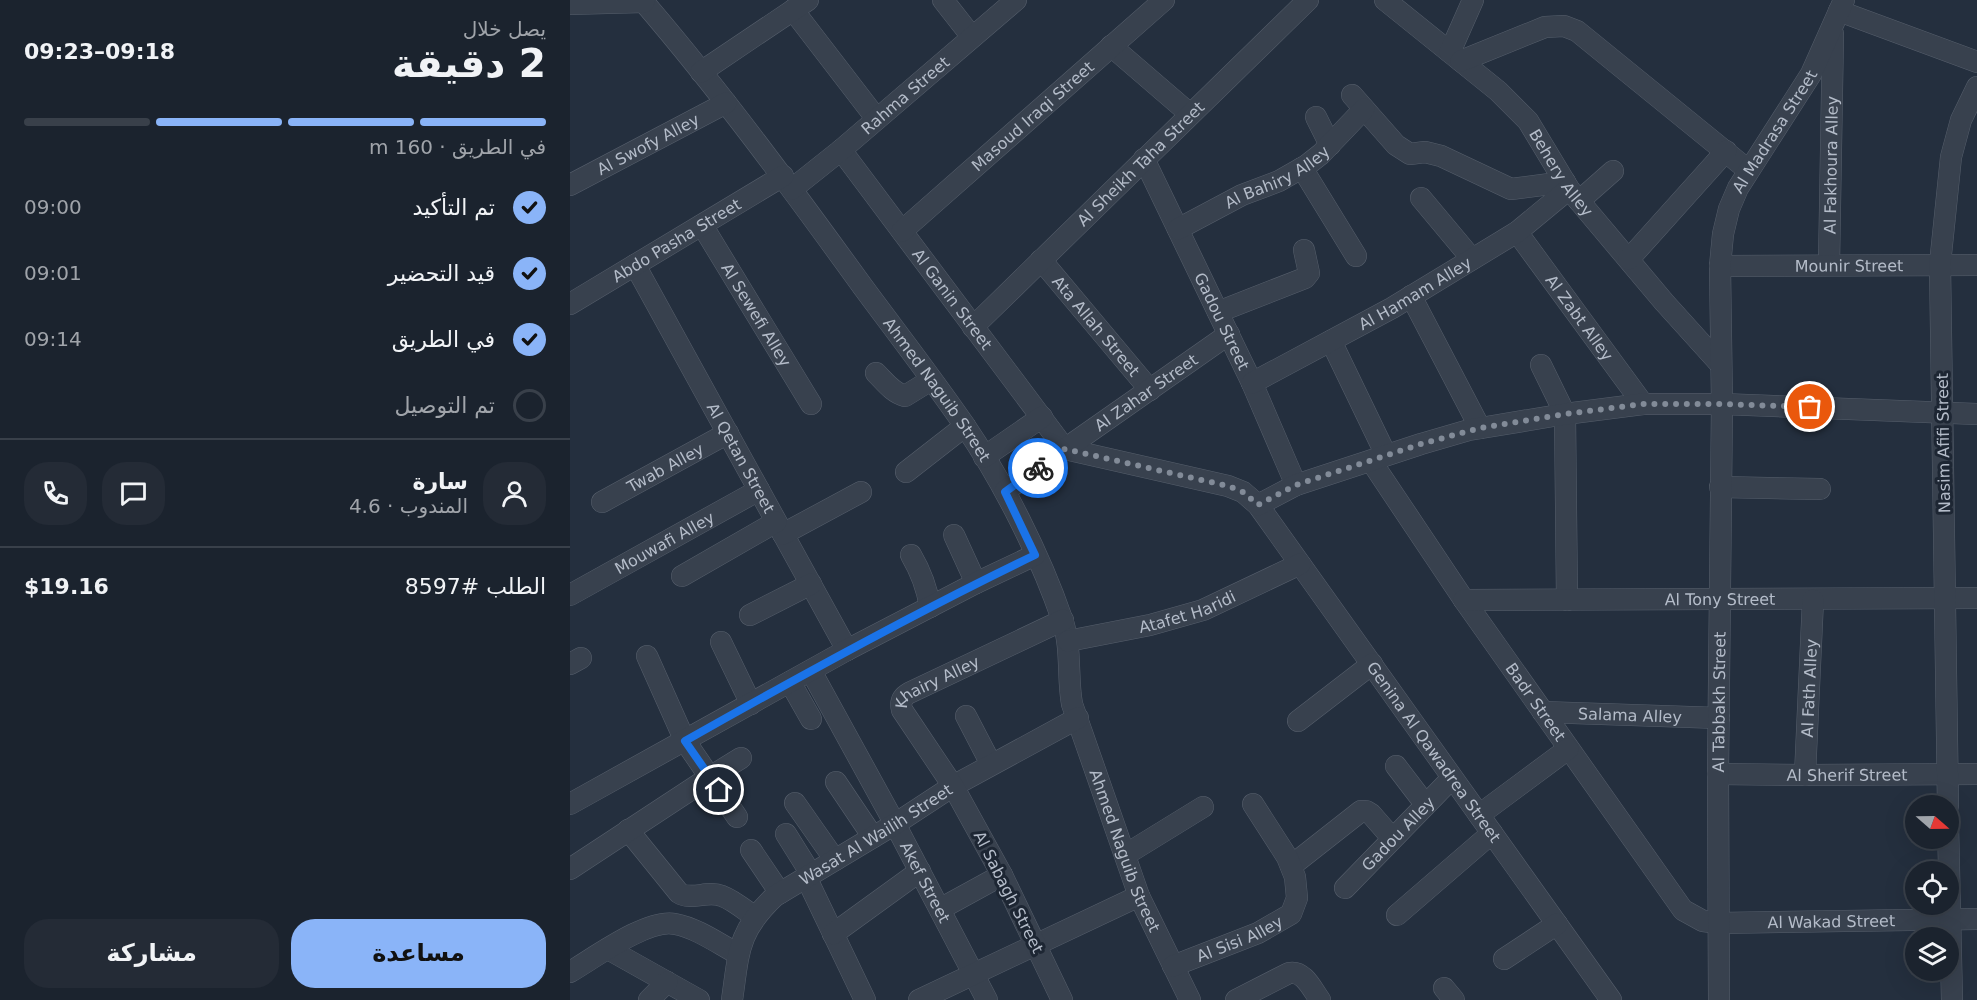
<!DOCTYPE html>
<html lang="ar">
<meta charset="utf-8">
<style>
:root{--surface:#1b232e;--page:#242b36;--text:#f1f3f6;--muted:#a0a4aa;--line:#39404a;--accent:#8ab4f8}
body{margin:0;font-family:"DejaVu Sans","Noto Sans Arabic",sans-serif;background:var(--page);color:var(--text);direction:rtl;height:100vh;display:flex;flex-direction:column;font-size:22px;white-space:nowrap}
*{box-sizing:border-box;margin:0}
p{font-size:20px;color:var(--muted)}
.icon{flex:none;width:33px;height:33px;fill:none;stroke:currentColor;stroke-width:2;stroke-linecap:round;stroke-linejoin:round}
.map{position:relative;flex:1;overflow:hidden;direction:ltr}
.sheet{display:flex;flex-direction:column;background:var(--surface);width:570px}
.sheet>*{flex:none}
.needle{width:39px;rotate:110deg}
.tools{position:absolute;left:1335px;top:795px;display:grid;gap:12px}
.tools a{display:grid;place-items:center;width:54px;height:54px;border-radius:50%;background:var(--surface);box-shadow:0 6px 24px #0002,0 0 0 2px var(--line);font-size:30px}
.pin{position:absolute;display:grid;place-items:center;width:51px;height:51px;color:#fff;margin:-26px;border:3px solid #fff;border-radius:50%;box-shadow:0 2px 6px #0007}
.courier{position:absolute;display:grid;place-items:center;width:60px;height:60px;margin:-30px;border:4px solid #1a73e8;border-radius:50%;background:#fff;color:#222;box-shadow:0 2px 8px #0007}
.summary em{font-style:normal;font-weight:700}
.summary div{display:flex;flex-direction:column-reverse}
.summary{display:flex;align-items:center;justify-content:space-between;height:102px;padding:0 24px}
h1{font-size:39px;font-weight:700;line-height:45px}
.bar{display:grid;grid-template-columns:repeat(4,1fr);gap:9px 6px;align-content:center;height:72px;padding:0 24px}
.bar i{height:8px;border-radius:4px;background:var(--line)}
.bar .active{background:var(--accent)}
.bar p{grid-column:span 4}
.line{display:flex;align-items:center;gap:15px;padding:0 24px;border-top:2px solid var(--line)}
.line div{flex:1}
.round{display:grid;place-items:center;flex:none;width:63px;height:63px;border-radius:24px;background:var(--page)}
ol{padding:0 24px;list-style:none}
li{display:flex;align-items:center;gap:18px;height:66px}
li p{margin-inline-start:auto}
li .icon{padding:6px;border-radius:50%;background:var(--accent);color:#111;stroke-width:4}
li:last-child{color:var(--muted)}
li i{width:33px;height:33px;border:3px solid var(--line);border-radius:50%}
.button{display:flex;gap:12px;margin-top:auto;padding:12px 24px}
.button a{flex:1;height:69px;border-radius:24px;background:var(--accent);color:#111;font-size:24px;font-weight:700;line-height:69px;text-align:center}
.button a+a{background:var(--page);color:var(--text)}
main{display:flex;flex:1;min-height:0}
.map>svg:first-child{display:block}
</style>
<main>
<div class="map">
<svg width="1407" height="1000" viewBox="0 0 1407 1000">
<rect width="100%" height="100%" fill="#242f3e"/>
<g fill="none" stroke-linecap="round" stroke-linejoin="round">
<!-- minor casing -->
<g stroke="#565f6c" stroke-width="22">
<g id="minor">
<path id="s1" d="M72,0C151,92 222,189 293,287C327,333 362,378 395,426C433,482 470,555 492,619C502,647 497,676 502,704L569,896L620,1000"/>
<path d="M373,0L402,37"/>
<path id="s2" d="M815,0L928,91L958,121L999,189L1094,302L1150,364"/>
<path d="M0,4L74,2"/>
<path d="M223,10L306,118"/>
<path d="M1269,11L1407,62"/>
<path d="M541,46L620,114"/>
<path d="M880,52L903,0"/>
<path d="M891,61L975,27L994,26L1007,31L1178,170"/>
<path d="M131,72L238,0"/>
<path d="M782,95L826,145L840,154L855,152L871,156L941,189L995,182"/>
<path d="M746,117L760,145"/>
<path id="s3" d="M271,150L495,449L658,486L673,492L688,505L1041,1000"/>
<path id="s4" d="M574,159L682,383L726,485"/>
<path d="M732,168L786,256"/>
<path id="s5" d="M0,185L156,103"/>
<path id="s6" d="M222,189L271,150L446,0"/>
<path d="M851,198L902,259"/>
<path d="M1009,201L1043,171"/>
<path id="s7" d="M132,225L241,404"/>
<path id="s8" d="M608,229L672,195L709,181L737,165L751,154L794,109"/>
<path id="s9" d="M332,231L594,0"/>
<path id="s10" d="M947,232L1073,404"/>
<path d="M1059,259L1156,151"/>
<path id="s11" d="M471,260L580,390"/>
<path id="s12" d="M65,265L277,650"/>
<path id="s13" d="M1259,265L1263,34"/>
<path id="s14" d="M1150,266L1407,265"/>
<path d="M841,296L910,428"/>
<path id="s15" d="M0,304L213,176"/>
<path d="M648,312L735,278L739,273L734,250"/>
<path id="s16" d="M403,327L738,0"/>
<path d="M761,341L816,455"/>
<path d="M971,365L995,414L997,600"/>
<path d="M306,373C315,382 323,393 335,396L361,380"/>
<path id="s17" d="M682,383L822,308L947,232L999,189"/>
<path d="M414,457L472,417"/>
<path id="s18" d="M801,461L894,600L1113,910L1133,921L1149,923L1407,919"/>
<path d="M336,472L395,426"/>
<path d="M1150,487L1250,489"/>
<path id="s19" d="M435,491L659,334"/>
<path id="s20" d="M32,502L158,433"/>
<path d="M688,505L726,485L851,444L899,430L995,414L1073,404H1152L1407,414"/>
<path d="M213,534L291,492"/>
<path d="M384,535L406,583"/>
<path d="M341,555C351,572 357,588 360,607"/>
<path d="M112,576L206,522"/>
<path id="s21" d="M0,595L189,490"/>
<path id="s22" d="M894,600L1407,598"/>
<path d="M180,615L241,584"/>
<path id="s23" d="M498,641L580,625L633,610L730,564"/>
<path d="M151,642L181,704"/>
<path d="M77,656L115,741L167,817"/>
<path d="M0,664L11,658"/>
<path id="s24" d="M241,671L325,824L417,1000"/>
<path d="M220,682L241,719"/>
<path id="s25" d="M973,712L1149,718"/>
<path d="M396,716L421,764"/>
<path d="M728,721L802,664"/>
<path d="M826,766L855,804"/>
<path id="s26" d="M1148,774L1235,775L1407,774"/>
<path id="s27" d="M1235,775L1243,600"/>
<path d="M266,782L303,837"/>
<path d="M225,803L265,860"/>
<path d="M0,804L277,650L406,583L465,555"/>
<path d="M1378,806L1370,264L1381,157L1391,120L1407,87"/>
<path d="M909,815L998,749"/>
<path d="M1378,824L1382,1000"/>
<path d="M58,830L109,893C122,901 137,890 152,896C163,900 175,910 185,917"/>
<path d="M216,834L241,874"/>
<path d="M181,850L210,893"/>
<path d="M555,855L633,807"/>
<path d="M721,866L791,811H796L801,814L822,838"/>
<path d="M0,869L140,777L171,758"/>
<path d="M236,877L295,1000"/>
<path id="s28" d="M775,888L882,778"/>
<path d="M370,909L432,875"/>
<path d="M827,915L922,833"/>
<path d="M263,934L350,871"/>
<path d="M38,949L129,1000"/>
<path d="M934,959L987,924"/>
<path id="s29" d="M603,966L688,933L721,914L727,898L725,877L717,857L683,804"/>
<path d="M0,972C24,958 78,918 105,924C127,928 149,944 168,954"/>
<path d="M874,988L884,1000"/>
<path d="M79,1000L97,982"/>
<path id="s30" d="M162,1000C169,952 167,932 205,896L325,824L383,786L508,718"/>
<path d="M349,1000L569,896"/>
<path id="s31" d="M492,1000L432,875L383,786L332,710C330,702 332,697 339,693L493,620"/>
<path d="M666,1000L719,973C734,970 742,989 750,1000"/>
<path id="s32" d="M1149,1000L1148,774L1152,404L1150,266L1153,234L1159,209L1168,188L1241,74L1274,0"/>
</g>
</g>
<!-- minor -->
<use href="#minor" stroke="#38414e" stroke-width="21"/>
</g>
<g fill="none" stroke-linecap="round" stroke-linejoin="round">
<!-- done -->
<path stroke="#828b98" stroke-width="6" stroke-dasharray="0 10.8" d="M468,468L495,449L658,486L673,492L688,505L726,485L851,444L910,428L995,414L1073,404H1152L1240,407"/>
<!-- route -->
<path stroke="#1a73e8" stroke-width="8" d="M149,790L115,741C230,676 346,612 465,555L435,492L468,468"/>
</g>
<g text-anchor="middle" stroke-width="6" stroke-linejoin="round" paint-order="stroke">
<!-- street labels -->
<g font-size="16" fill="#b4bcc9" stroke="#1d2633">
<text dy="6" stroke="none"><textPath href="#s6" startOffset="147">Rahma Street</textPath></text>
<text dy="6" stroke="none"><textPath href="#s9" startOffset="174">Masoud Iraqi Street</textPath></text>
<text dy="6" stroke="none"><textPath href="#s32" startOffset="882">Al Madrasa Street</textPath></text>
<text dy="6" stroke="none"><textPath href="#s5" startOffset="88">Al Swofy Alley</textPath></text>
<text dy="6" stroke="none"><textPath href="#s16" startOffset="234">Al Sheikh Taha Street</textPath></text>
<text dy="6" stroke="none"><textPath href="#s13" startOffset="100">Al Fakhoura Alley</textPath></text>
<text dy="6" stroke="none"><textPath href="#s2" startOffset="249">Behery Alley</textPath></text>
<text dy="6" stroke="none"><textPath href="#s8" startOffset="112">Al Bahiry Alley</textPath></text>
<text dy="6" stroke="none"><textPath href="#s15" startOffset="124">Abdo Pasha Street</textPath></text>
<text dy="6" stroke="none"><textPath href="#s14" startOffset="129">Mounir Street</textPath></text>
<text dy="6" stroke="none"><textPath href="#s17" startOffset="186">Al Hamam Alley</textPath></text>
<text dy="6" stroke="none"><textPath href="#s3" startOffset="186">Al Ganin Street</textPath></text>
<text dy="6" stroke="none"><textPath href="#s7" startOffset="105">Al Sewefi Alley</textPath></text>
<text dy="6" stroke="none"><textPath href="#s10" startOffset="106">Al Zabt Alley</textPath></text>
<text dy="6" stroke="none"><textPath href="#s4" startOffset="180">Gadou Street</textPath></text>
<text dy="6" stroke="none"><textPath href="#s11" startOffset="86">Ata Allah Street</textPath></text>
<text dy="6" stroke="none"><textPath href="#s1" startOffset="489">Ahmed Naguib Street</textPath></text>
<text dy="6" stroke="none"><textPath href="#s19" startOffset="172">Al Zahar Street</textPath></text>
<text transform="translate(1373 443) rotate(-91)" y="6">Nasim Afifi Street</text>
<text dy="6" stroke="none"><textPath href="#s12" startOffset="220">Al Qetan Street</textPath></text>
<text dy="6" stroke="none"><textPath href="#s20" startOffset="72">Twab Alley</textPath></text>
<text dy="6" stroke="none"><textPath href="#s21" startOffset="108">Mouwafi Alley</textPath></text>
<text dy="6" stroke="none"><textPath href="#s22" startOffset="256">Al Tony Street</textPath></text>
<text dy="6" stroke="none"><textPath href="#s23" startOffset="123">Atafet Haridi</textPath></text>
<text dy="6" stroke="none"><textPath href="#s31" startOffset="381">Khairy Alley</textPath></text>
<text dy="6" stroke="none"><textPath href="#s27" startOffset="87">Al Fath Alley</textPath></text>
<text dy="6" stroke="none"><textPath href="#s32" startOffset="298">Al Tabbakh Street</textPath></text>
<text dy="6" stroke="none"><textPath href="#s18" startOffset="292">Badr Street</textPath></text>
<text dy="6" stroke="none"><textPath href="#s25" startOffset="87">Salama Alley</textPath></text>
<text dy="6" stroke="none"><textPath href="#s3" startOffset="880">Genina Al Qawadrea Street</textPath></text>
<text dy="6" stroke="none"><textPath href="#s26" startOffset="129">Al Sherif Street</textPath></text>
<text dy="6" stroke="none"><textPath href="#s28" startOffset="76">Gadou Alley</textPath></text>
<text dy="6" stroke="none"><textPath href="#s30" startOffset="234">Wasat Al Wailih Street</textPath></text>
<text dy="6" stroke="none"><textPath href="#s1" startOffset="993">Ahmed Naguib Street</textPath></text>
<text dy="6" stroke="none"><textPath href="#s24" startOffset="240">Akef Street</textPath></text>
<text transform="translate(439 892) rotate(63)" y="6">Al Sabagh Street</text>
<text dy="6" stroke="none"><textPath href="#s18" startOffset="698">Al Wakad Street</textPath></text>
<text dy="6" stroke="none"><textPath href="#s29" startOffset="72">Al Sisi Alley</textPath></text>
</g>
</g>
</svg>
<div class="tools">
<a><svg class="needle" viewBox="-14 -14 28 28"><path d="M0-13l5 13h-10z" fill="#e53935"/><path d="M0 13l5-13h-10z" fill="#a0a4aa"/></svg></a>
<a><svg class="icon" aria-label="locate" viewBox="0 0 24 24"><circle cx="12" cy="12" r="6"/><path d="M12 2v4M12 18v4M2 12h4M18 12h4"/></svg></a>
<a><svg class="icon" aria-label="layers" viewBox="0 0 24 24"><path d="M12 4l9 5-9 5-9-5zM3 14l9 5 9-5"/></svg></a>
</div>
<div class="pin" style="left:1240px;top:407px;background:#ea580c"><svg class="icon" aria-label="bag" viewBox="0 0 24 24"><path d="M5 8h14l-1 12H6zM9 8a3 3 0 0 1 6 0"/></svg></div>
<div class="pin" style="left:149px;top:790px;background:#1f2937"><svg class="icon" aria-label="home" viewBox="0 0 24 24"><path d="M3 11l9-7 9 7M6 9v11h12V9"/></svg></div>
<div class="courier" style="left:468px;top:468px"><svg class="icon" aria-label="bike" viewBox="0 0 24 24"><circle cx="6" cy="16" r="4"/><circle cx="18" cy="16" r="4"/><path d="M6 16l4-8h5l3 8M10 8l3 8H6M13 5h3"/></svg></div>
</div>
<section class="sheet">
<div class="summary"><div><h1>2 دقيقة</h1><p>يصل خلال</p></div><em>09:18–09:23</em></div>
<div class="bar"><i class="active"></i><i class="active"></i><i class="active"></i><i></i><p>في الطريق · 160 m</p></div>
<ol>
<li><svg class="icon" aria-label="check" viewBox="0 0 24 24"><path d="M5 12l5 5 9-10"/></svg>تم التأكيد<p>09:00</p></li>
<li><svg class="icon" aria-label="check" viewBox="0 0 24 24"><path d="M5 12l5 5 9-10"/></svg>قيد التحضير<p>09:01</p></li>
<li><svg class="icon" aria-label="check" viewBox="0 0 24 24"><path d="M5 12l5 5 9-10"/></svg>في الطريق<p>09:14</p></li>
<li><i></i>تم التوصيل</li>
</ol>
<div class="line" style="height:108px"><a class="round"><svg class="icon" aria-label="person" viewBox="0 0 24 24"><circle cx="12" cy="8" r="4"/><path d="M4 21q1-7 8-7t8 7"/></svg></a><div><b>سارة</b><p>المندوب · 4.6</p></div><a class="round"><svg class="icon" aria-label="chat" viewBox="0 0 24 24"><path d="M4 5h16v11H9l-5 4z"/></svg></a><a class="round"><svg class="icon" aria-label="phone" viewBox="0 0 24 24"><path d="M5 4h4l2 5-3 2q2 4 5 5l2-3 5 2v4C11 20 4 13 5 4z"/></svg></a></div>
<div class="line" style="height:78px"><div>الطلب #8597</div><b>$19.16</b></div>
<div class="button"><a>مساعدة</a><a>مشاركة</a></div>
</section>
</main>
